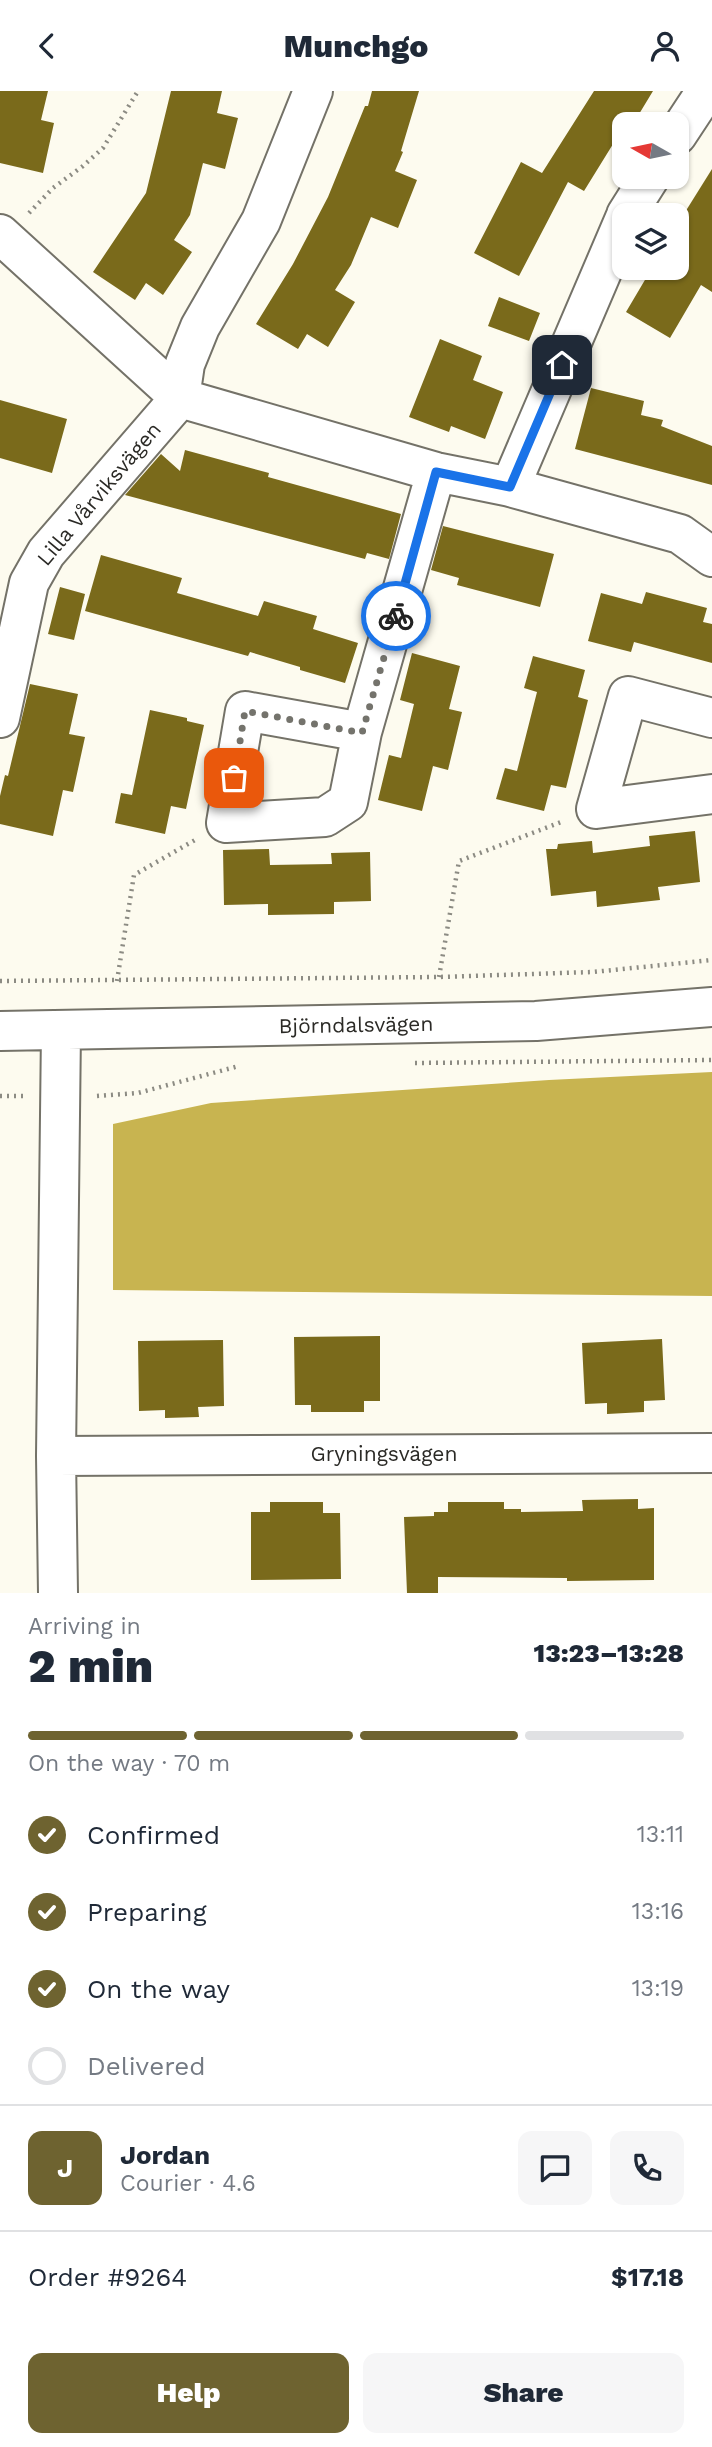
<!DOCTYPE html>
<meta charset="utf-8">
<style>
:root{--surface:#fff;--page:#f6f6f7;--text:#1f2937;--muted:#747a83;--line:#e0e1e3;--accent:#6e6330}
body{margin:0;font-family:"Work Sans",sans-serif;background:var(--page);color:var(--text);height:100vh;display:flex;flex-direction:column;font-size:26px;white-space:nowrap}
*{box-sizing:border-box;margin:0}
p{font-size:23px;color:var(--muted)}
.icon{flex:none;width:38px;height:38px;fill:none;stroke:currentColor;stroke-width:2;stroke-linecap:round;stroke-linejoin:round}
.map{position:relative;height:1502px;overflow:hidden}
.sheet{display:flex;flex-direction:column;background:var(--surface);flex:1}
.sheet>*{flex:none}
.needle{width:46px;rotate:279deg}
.buttons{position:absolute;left:612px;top:21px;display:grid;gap:14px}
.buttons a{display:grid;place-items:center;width:77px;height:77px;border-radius:14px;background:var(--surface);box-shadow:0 2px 5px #0004;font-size:35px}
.pin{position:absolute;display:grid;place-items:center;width:60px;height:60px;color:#fff;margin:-30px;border-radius:14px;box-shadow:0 4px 10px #0006}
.courier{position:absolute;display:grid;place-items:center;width:70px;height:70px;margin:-35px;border:5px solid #1a73e8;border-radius:50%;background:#fff;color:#222;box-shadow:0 2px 9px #0007}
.headline em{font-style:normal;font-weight:800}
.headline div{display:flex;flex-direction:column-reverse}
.headline{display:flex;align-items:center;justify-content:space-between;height:119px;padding:0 28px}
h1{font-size:46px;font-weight:800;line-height:52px}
.bar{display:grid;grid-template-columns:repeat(4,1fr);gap:10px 7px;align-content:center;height:84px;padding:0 28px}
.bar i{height:9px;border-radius:5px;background:var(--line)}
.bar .on{background:var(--accent)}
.bar p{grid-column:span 4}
.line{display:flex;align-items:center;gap:18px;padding:0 28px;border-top:2px solid var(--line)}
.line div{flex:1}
.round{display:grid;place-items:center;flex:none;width:74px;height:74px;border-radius:14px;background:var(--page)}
ol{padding:0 28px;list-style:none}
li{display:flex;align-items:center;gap:21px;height:77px}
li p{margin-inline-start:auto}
li .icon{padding:7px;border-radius:50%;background:var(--accent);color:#fff;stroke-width:4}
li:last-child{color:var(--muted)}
li i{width:38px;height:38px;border:4px solid var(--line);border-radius:50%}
.action{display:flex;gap:14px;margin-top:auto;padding:14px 28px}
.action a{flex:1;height:80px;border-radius:14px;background:var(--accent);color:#fff;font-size:28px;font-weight:800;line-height:80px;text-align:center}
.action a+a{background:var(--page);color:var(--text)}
header{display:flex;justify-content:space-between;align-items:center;height:91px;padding:0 28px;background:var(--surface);font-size:32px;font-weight:800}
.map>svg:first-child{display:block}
</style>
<header><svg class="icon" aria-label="back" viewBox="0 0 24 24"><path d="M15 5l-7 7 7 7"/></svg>Munchgo<svg class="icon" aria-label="person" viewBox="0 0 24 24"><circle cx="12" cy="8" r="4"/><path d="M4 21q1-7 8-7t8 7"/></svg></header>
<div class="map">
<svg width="712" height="1502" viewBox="0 0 712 1502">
<rect width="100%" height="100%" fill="#fdfbef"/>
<!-- forest -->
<path fill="#c8b450" d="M712,981V1205L113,1199V1033L211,1012L549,989Z"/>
<!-- building -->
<path fill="#7a6a1b" d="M0,0H48L41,29L54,32L43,82L0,72Z
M171,0H222L217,22L238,27L225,78L203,72L190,124L174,149L192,161L163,204L146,192L135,209L93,181L146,102Z
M372,0H419L401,60L403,61L395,80L417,89L398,137L371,126L351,174L335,199L355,211L328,256L307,243L298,258L256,233L293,173L328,106L365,15H368Z
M594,0H653L633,33H625L624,48L618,45L584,100L568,91L519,185L474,162L521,71L542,82Z
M712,78V201L701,194L670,247L626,221L652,177H677V134Z
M499,206L540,222L529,250L488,235Z
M440,248L482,265L473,289L503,301L485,348L451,335L449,341L409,326Z
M591,297L644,310L641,324L663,329L661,335L712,355V394L575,358Z
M0,309L67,328L52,382L0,367Z
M185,359L269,382L268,386L401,423L389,468L367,462L365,468L125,404L161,363L180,380Z
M443,435L554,463L540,516L457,494L459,487L431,479Z
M101,464L182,487L177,502L258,525L264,510L317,525L313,538L358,552L345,592L300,579V576L250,561L248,565L85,520Z
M60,496L85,503L74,549L48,543Z
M646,501L707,517L703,531L712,533V572L634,551L631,561L588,550L601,502L642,513Z
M412,562L460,575L449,618L462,621L448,679L433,675L422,720L378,709L389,664L401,667L414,613L400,609Z
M533,565L585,579L578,606L588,609L566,697L551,694L544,720L496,708L505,677L517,680L537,601L524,597Z
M30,593L78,603L69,643L85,646L73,701L63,699L53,745L0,733V705L5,684L8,685Z
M150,619L187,627V630L204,634L186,718L171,715L165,743L115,732L121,702L132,704Z
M695,740L700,791L658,796L660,809L597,816L596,800L551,805L546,758H557L558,753L592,750L593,762L650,755L649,745Z
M269,758L270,774L332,773L331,762L370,761L371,810L334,811V823L268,824V813L224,814L223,759Z
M380,1245V1310H364V1321H311V1314H295L294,1246Z
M662,1248L665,1309L644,1310V1321L607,1323V1312L585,1313L582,1252Z
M223,1249L224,1315L198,1316L199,1326L165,1327V1319L139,1320L138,1250Z
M638,1408V1418L654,1417V1489L567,1490V1487L438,1486V1502H407L404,1426L434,1425V1421H448V1411H504V1418H521V1421L583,1420L582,1409Z
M270,1411H323V1422H340L341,1488L251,1489V1421H270Z"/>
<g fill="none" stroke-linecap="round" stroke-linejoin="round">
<!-- minor casing -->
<g stroke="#747268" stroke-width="42">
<path id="minor" d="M677,44L706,0
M626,124L650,86
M0,143L180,307L436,381L510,396L680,443L712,466
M510,396L625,127
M0,627L29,492L46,462L180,307L185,273L200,236L261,130L313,0
M712,627L628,605L596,718L712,703
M362,641L245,620L226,732L325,726L348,711L362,641L436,381
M0,940L536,930L712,916
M56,1365L712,1362
M58,1502L56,1365L61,939"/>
</g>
<!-- path -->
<path stroke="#8c8b83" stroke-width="4.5" stroke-dasharray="2 5" stroke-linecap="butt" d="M29,122L53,97L83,75L103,57L138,0
M439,886L459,770L561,731
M0,890L439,886L593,881L712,869
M117,890L134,784L195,749
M415,972L712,969
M0,1005H23
M97,1005L138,1002L239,975"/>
<!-- minor -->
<use href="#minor" stroke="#fff" stroke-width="38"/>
</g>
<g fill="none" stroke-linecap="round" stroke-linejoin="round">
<!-- done -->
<path stroke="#74736c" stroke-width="7" stroke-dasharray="0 12.6" d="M234,687L245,620L362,642L396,525"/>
<!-- route -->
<path stroke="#1a73e8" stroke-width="9" d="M396,525L436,381L510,396L562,274"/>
</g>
<g text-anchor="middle" stroke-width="7" stroke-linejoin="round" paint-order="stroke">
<!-- street labels -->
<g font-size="21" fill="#2b2a26" stroke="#fff">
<text transform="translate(99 403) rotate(-50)" y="7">Lilla Vårviksvägen</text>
<text transform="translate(356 934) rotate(-1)" y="7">Björndalsvägen</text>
<text x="384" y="1370">Gryningsvägen</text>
</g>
</g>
</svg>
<div class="buttons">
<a><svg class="needle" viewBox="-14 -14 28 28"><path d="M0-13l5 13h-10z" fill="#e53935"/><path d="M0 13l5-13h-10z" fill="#747a83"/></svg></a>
<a><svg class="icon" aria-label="layers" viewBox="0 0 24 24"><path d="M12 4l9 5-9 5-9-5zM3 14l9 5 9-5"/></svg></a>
</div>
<div class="pin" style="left:234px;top:687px;background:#ea580c"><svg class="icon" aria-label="bag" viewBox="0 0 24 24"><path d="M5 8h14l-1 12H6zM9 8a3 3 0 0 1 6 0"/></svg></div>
<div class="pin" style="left:562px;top:274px;background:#1f2937"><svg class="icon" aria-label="home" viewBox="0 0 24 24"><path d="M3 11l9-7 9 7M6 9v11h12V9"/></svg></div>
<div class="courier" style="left:396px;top:525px"><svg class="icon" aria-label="bike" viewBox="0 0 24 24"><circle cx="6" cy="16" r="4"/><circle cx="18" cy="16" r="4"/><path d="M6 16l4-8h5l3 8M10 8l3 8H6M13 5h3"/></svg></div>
</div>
<section class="sheet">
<div class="headline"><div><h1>2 min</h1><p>Arriving in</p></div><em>13:23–13:28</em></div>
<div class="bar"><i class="on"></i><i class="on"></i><i class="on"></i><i></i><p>On the way · 70 m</p></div>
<ol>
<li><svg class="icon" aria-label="check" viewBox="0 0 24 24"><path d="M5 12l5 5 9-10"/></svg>Confirmed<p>13:11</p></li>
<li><svg class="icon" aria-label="check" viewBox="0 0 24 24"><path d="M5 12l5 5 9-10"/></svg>Preparing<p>13:16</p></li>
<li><svg class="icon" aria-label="check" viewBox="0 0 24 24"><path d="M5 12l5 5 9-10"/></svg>On the way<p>13:19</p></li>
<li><i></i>Delivered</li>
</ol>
<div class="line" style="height:126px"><b class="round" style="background:var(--accent);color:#fff">J</b><div><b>Jordan</b><p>Courier · 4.6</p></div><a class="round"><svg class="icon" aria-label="chat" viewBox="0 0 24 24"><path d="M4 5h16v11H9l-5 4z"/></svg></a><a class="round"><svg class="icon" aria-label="phone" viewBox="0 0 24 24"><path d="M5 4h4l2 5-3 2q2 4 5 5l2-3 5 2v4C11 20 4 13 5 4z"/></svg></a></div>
<div class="line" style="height:91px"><div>Order #9264</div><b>$17.18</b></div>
<div class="action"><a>Help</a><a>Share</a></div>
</section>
